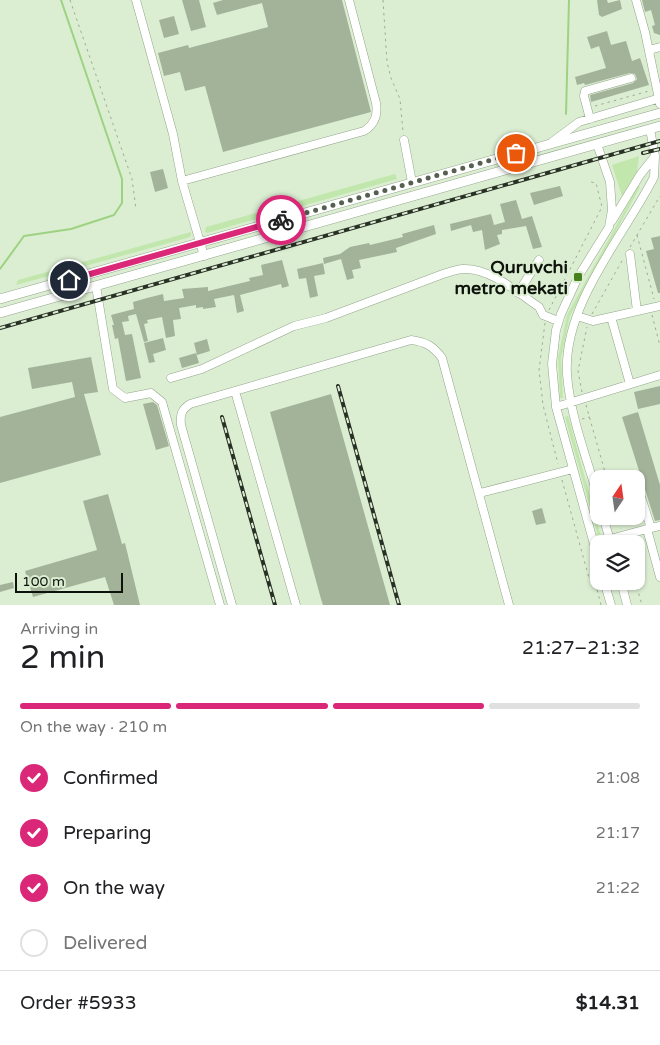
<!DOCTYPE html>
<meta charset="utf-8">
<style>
:root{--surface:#fff;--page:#f2f2f2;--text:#202124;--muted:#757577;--line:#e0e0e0;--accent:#db2777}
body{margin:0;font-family:"Varela Round",sans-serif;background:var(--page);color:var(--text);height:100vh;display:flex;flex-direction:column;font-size:19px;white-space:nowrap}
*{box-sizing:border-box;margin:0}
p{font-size:16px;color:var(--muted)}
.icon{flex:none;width:28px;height:28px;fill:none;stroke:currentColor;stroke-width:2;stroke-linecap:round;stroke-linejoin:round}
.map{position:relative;height:605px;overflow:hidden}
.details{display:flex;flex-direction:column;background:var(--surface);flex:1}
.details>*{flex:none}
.needle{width:32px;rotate:13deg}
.controls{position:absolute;left:590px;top:470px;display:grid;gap:10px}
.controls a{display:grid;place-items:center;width:55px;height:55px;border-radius:10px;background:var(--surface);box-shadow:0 1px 4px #0004;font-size:25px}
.scale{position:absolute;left:15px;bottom:12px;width:108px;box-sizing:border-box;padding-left:5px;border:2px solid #0d130a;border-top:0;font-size:14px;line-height:18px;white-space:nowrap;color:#0d130a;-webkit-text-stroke:4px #dbeed2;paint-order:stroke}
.pin{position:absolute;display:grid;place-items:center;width:42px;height:42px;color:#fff;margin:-21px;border:2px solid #fff;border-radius:50%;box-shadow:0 1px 5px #0007}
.courier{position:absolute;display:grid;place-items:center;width:50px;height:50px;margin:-25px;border:4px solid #db2777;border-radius:50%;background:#fff;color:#222;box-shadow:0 1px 6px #0007}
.summary em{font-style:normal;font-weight:600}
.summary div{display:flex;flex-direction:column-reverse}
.summary{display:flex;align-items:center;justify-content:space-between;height:85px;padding:0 20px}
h1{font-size:32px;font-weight:600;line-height:38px}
.bar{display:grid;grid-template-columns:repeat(4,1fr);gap:8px 5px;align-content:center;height:60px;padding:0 20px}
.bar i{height:6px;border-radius:4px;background:var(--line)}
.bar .selected{background:var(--accent)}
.bar p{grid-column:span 4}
.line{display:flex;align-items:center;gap:12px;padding:0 20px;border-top:1px solid var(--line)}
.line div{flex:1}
ol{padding:0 20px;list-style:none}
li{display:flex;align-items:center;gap:15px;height:55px}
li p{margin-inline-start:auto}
li .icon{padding:5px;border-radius:50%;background:var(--accent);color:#fff;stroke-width:4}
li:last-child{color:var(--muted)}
li i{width:28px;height:28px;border:2px solid var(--line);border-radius:50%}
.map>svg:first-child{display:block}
</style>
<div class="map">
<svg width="660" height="605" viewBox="0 0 660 605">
<rect width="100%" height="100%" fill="#dbeed2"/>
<!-- green -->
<path fill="#c1e7ad" d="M639,156L637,172L622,196L612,165Z
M395,174L397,179L207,233L205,231L206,227Z
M638,186L640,187L570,316L561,358L563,398H560L558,358L567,315Z
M191,232V236L187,238L16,285L18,280Z
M568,416L570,423L603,544H600L565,417Z"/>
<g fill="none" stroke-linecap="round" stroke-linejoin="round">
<!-- stream -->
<path stroke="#9ed283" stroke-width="2" d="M566,114L569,0
M0,269L24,236L71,229L114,215L122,203V179L61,0"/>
</g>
<!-- building -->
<path fill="#a2b399" d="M182,0H199L206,27L191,31Z
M223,0H342L371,112L223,152L205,86L185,91L180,72L164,76L158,53L188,45L189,48L268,27L262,3L217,15L213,3Z
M597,0H607L608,3L620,0L622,9L602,17L599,15Z
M642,0H660V35L654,33L652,26L655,25L651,10L645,12Z
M174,16L179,34L164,38L159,20Z
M607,31L611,45L626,41L632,61L640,58L649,85L591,102L590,95L633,83L637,79L635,74L630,73L585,85L584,83L577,85L575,77L606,68L599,46L591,49L587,37Z
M163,169L168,188L155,192L150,172Z
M560,186L563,196L534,205L530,193Z
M516,200L522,219L532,216L542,247L533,249L526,226L502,230V234L497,235L500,244L485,250L482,230L473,232L471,225L451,231L450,224L491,214L494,225L505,222L500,204Z
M434,225L436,234L396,248L397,252L359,260L361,268L352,270L354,278L347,280L341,259L324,264L323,258L340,254L350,247L369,243L370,245L403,237L402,234Z
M660,236V293H658L646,251L654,249L651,238Z
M282,260L289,286L282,288L281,284L240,295L244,311L237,313L234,295L214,299L216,307L203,309V307L196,308V305L179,308L181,319L173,320L175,336L166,338L162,317L147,320L148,323L144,324L148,341L144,342L136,314L128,316L129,321L122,322L125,335L132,334L141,378L126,381L118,338L115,339L112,325H114L111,315L134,309L133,302L147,298L163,294L164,301L184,298L182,289L208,287V291L250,281L249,278L263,275L261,265Z
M323,263L325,274L314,276L318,296L310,298L306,278L299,279L297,269Z
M163,338L166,350L153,354L155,362L149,363L144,343Z
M207,339L210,351L197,355L194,343Z
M196,353L199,363L182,368L179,358Z
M91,357L98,392L84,394L101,455L0,483V417L75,397L72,382L32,389L28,368Z
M660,386V404L638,409L634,392Z
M331,394L383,580L390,605H323L321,599L270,412Z
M153,402L157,405L169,446L156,450L143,404Z
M638,412L660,485V520L655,521L622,417Z
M108,494L122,544L125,543L140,605H114L105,577L33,597L25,571L97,550L83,501Z
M542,508L546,523L536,525L532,511Z
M13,582L14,588L0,592V585Z"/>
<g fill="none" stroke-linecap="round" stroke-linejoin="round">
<!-- minor casing -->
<g stroke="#94a58b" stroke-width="9">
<path id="minor" d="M136,0L173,134L182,181L204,256
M636,0L645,32L660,104
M649,50L660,47
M590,119L584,96L585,91L631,78
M404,140L412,182
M552,142L579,122L660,98
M597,144L610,182L612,210L609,227L578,277L561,314L556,330L552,364L556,407L599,562
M182,181L364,131C375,124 378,115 376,103L349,0
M612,221L640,175L655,156
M630,254L637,311
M96,286L113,389L125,398L151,393L162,402L220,605
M518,293L539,260
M577,316L593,321L660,306
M611,317L630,384
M171,378L202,369L294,326L326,318L443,274C449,272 456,270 462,269C490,267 518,293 539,307L543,315L558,321
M235,391L296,605
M556,407L660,375
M480,493L573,469
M640,494L651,528
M599,500C587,459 570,416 567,374C563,304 624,236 654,177L655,156L650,129
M603,516L611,544
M660,526L647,529L660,577
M610,539L647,529
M604,581L611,605
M621,581L627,605
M232,605L181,425C180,415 181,410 190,404L411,340C426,342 433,346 442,358L509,605"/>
</g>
<!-- major casing -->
<g stroke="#94a58b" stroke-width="10">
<path id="major" d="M0,299L660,113
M0,313L660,126"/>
</g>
<!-- path -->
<path stroke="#9dac96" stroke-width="1" stroke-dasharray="2.5 4" stroke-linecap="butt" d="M70,0L132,179L136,209
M383,0L387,62L391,78L400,99L403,132
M595,106L649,91
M637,235L654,299
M630,247L660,196
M549,310L602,207L596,183L591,182
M592,314L623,259
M652,315L660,346
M545,323L539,370L543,405L558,464
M582,392L578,371L587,327
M586,405L607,479
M582,419L590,417
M562,480L589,578L595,582L601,605
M618,516L621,529
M635,581L642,605"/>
<!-- minor -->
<use href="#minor" stroke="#fff" stroke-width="8"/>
<!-- major -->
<use href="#major" stroke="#fff" stroke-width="9"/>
<!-- rail casing -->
<g stroke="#293025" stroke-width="4">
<path id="rail" d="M643,153L660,149
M0,328L660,141
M338,386L399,605
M222,417L275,605"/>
</g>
<!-- rail -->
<use href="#rail" stroke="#dbeed2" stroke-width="2" stroke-dasharray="5.5" stroke-linecap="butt"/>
</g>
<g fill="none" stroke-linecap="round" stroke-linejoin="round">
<!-- done -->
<path stroke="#556050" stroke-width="5" stroke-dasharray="0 9" d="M281,220L516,153"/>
<!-- route -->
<path stroke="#db2777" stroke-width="6" d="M69,280L281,220"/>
</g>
<!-- markers -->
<rect fill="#47811d" stroke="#dbeed2" stroke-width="2" x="573" y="272" width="10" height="10" rx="2.5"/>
<g text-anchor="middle" stroke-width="4" stroke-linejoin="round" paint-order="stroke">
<!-- poi labels -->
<g font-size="18" font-weight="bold" fill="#0d130a" stroke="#dbeed2" text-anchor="end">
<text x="568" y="273">Quruvchi<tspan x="568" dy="21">metro mekati</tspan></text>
</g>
</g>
</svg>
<div class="controls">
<a><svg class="needle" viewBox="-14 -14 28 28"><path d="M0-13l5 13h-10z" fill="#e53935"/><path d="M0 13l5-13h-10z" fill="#757577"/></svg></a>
<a><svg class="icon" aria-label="layers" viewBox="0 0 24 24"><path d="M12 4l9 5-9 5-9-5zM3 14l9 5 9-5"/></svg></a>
</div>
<div class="scale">100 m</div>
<div class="pin" style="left:516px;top:153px;background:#ea580c"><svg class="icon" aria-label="bag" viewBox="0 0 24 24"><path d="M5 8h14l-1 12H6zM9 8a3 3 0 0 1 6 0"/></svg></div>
<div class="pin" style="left:69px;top:280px;background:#1f2937"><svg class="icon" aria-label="home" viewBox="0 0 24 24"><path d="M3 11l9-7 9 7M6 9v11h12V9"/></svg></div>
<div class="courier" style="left:281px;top:220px"><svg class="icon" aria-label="bike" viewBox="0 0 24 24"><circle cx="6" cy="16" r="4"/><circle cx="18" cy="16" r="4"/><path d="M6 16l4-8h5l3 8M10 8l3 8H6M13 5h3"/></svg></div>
</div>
<section class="details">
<div class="summary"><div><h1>2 min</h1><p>Arriving in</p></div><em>21:27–21:32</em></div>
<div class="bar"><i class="selected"></i><i class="selected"></i><i class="selected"></i><i></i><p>On the way · 210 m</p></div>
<ol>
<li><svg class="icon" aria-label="check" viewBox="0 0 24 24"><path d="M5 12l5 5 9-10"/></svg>Confirmed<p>21:08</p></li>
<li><svg class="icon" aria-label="check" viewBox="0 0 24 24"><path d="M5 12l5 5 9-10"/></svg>Preparing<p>21:17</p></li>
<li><svg class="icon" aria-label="check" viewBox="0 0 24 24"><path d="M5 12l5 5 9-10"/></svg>On the way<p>21:22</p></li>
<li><i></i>Delivered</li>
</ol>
<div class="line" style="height:65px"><div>Order #5933</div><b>$14.31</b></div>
</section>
